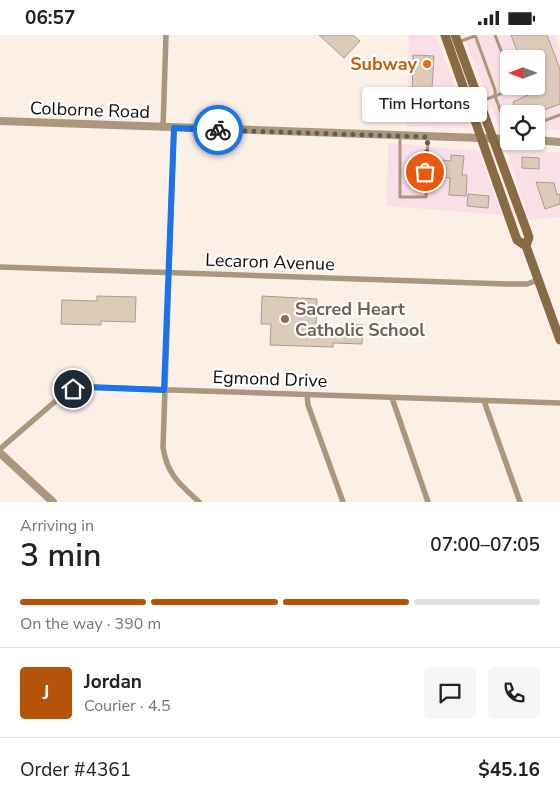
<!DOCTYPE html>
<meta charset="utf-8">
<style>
:root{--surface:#fff;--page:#f6f6f6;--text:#222;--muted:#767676;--line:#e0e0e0;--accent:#b45309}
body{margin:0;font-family:"Nunito Sans",sans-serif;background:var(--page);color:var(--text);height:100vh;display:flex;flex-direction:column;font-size:19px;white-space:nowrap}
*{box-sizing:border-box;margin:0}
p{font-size:16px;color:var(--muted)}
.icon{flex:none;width:28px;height:28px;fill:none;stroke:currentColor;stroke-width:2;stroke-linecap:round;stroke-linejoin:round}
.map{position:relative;height:467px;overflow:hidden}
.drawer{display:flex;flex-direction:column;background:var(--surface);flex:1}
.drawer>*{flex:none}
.needle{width:32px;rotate:270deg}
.tools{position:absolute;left:500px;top:15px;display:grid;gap:10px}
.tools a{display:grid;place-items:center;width:45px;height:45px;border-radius:5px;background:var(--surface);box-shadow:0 1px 4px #0004;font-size:25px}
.pin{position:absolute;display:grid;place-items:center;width:42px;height:42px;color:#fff;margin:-21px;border:2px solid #fff;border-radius:50%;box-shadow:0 1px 5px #0007}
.courier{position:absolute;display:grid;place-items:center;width:50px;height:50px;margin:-25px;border:4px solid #1a73e8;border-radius:50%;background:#fff;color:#222;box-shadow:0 1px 6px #0007}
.bubble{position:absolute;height:35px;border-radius:5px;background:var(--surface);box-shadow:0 1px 4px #0004;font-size:16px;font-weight:600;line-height:35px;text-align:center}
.headline em{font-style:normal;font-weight:600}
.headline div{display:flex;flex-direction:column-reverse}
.headline{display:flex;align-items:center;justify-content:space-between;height:85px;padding:0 20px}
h1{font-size:32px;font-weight:600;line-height:38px}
.bar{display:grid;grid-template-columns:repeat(4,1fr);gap:8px 5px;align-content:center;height:60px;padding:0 20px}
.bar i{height:6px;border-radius:4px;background:var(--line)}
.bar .selected{background:var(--accent)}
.bar p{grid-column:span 4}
.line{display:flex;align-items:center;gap:12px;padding:0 20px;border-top:1px solid var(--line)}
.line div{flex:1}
.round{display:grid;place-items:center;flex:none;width:52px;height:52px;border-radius:5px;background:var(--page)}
.status{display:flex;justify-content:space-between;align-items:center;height:35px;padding:0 25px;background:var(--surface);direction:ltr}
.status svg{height:14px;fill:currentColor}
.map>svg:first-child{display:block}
</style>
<div class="status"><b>06:57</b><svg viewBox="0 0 49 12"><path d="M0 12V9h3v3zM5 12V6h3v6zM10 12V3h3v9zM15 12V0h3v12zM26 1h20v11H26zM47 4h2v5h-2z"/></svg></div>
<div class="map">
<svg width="560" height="467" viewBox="0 0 560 467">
<rect width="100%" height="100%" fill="#fcefe6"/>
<!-- commercial -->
<path fill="#fae0e6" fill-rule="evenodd" d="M409,0H436L470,93L407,92Z
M463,0H555L560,14V95L536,94V79H509V94H500ZM509,24H536V51H509Z
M388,108L478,116L502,180L387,171Z
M507,116L560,117V182L529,185Z"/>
<!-- building -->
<path fill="#ddcbba" stroke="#ab9a8a" d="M319,0H353L360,6L344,23Z
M511,0H547L560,34V69L533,79H521L516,76L513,67L532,58L530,51H536V24H520Z
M413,20L434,21L431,70L412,69Z
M451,120L464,121L462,140H467L466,161L449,160L450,143L434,141V124L451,126Z
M413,122L424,123L422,149H412Z
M522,122L539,123V134L522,133Z
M536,147L554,148L557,160L560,159V169L545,174Z
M468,159L489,161L488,173L467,171Z
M97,261L136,262L135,287L101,286V290L61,289L62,265L97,266Z
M262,261L317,264L316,294L344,295V290H363L362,309L333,308V312L270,310L271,289H261Z"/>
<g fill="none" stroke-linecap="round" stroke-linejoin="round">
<!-- service -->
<path stroke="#ab977d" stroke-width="3" d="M475,0L495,55V61L481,66
M495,0L509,36
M458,7L475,1
M509,87L502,80L495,61L515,53L514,51
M537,88L542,105
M538,88L560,80
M400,102V162H426L428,102
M425,131V154"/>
<!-- minor -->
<path stroke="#ab977d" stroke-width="5.5" d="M163,93L166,0
M174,93L163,412C167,440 180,449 199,467
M0,232L506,249H527L538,245
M307,360L308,370L343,467
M392,363L428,467
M484,366L520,467
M0,414L65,358L81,352L560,368"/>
<!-- tertiary -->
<path stroke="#ab977d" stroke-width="8" d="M0,86L509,104
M536,105L560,107
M0,418L53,467"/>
<!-- secondary -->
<path stroke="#886b44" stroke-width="9" d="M445,0L517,205L526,211
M455,0L529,202L526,211
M526,211L560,305"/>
</g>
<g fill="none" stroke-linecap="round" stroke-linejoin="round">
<!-- done -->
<path stroke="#645b55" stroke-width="5" stroke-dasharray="0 9" d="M218,95L428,102L425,137"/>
<!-- route -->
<path stroke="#1a73e8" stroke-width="6" d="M73,354L89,352L164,355L174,93L218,95"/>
</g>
<!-- markers -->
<circle fill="#e8710a" stroke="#fff" stroke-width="2" cx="427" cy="29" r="5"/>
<circle fill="#8d6e63" stroke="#fff" stroke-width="2" cx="285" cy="284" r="5"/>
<g text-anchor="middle" stroke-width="4.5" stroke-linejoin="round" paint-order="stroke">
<!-- food labels -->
<g font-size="18" font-weight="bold" fill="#c56008" stroke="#fff" text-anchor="end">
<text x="417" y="35">Subway</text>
</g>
<!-- street labels -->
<g font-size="18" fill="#120b07" stroke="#fff">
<text transform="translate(90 75) rotate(2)" y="6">Colborne Road</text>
<text transform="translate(270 227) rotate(2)" y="6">Lecaron Avenue</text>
<text transform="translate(270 344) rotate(2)" y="6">Egmond Drive</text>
</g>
<!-- education labels -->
<g font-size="18" font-weight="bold" fill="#785e54" stroke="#fff" text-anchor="start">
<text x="295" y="280">Sacred Heart<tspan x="295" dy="21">Catholic School</tspan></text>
</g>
</g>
</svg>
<div class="tools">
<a><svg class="needle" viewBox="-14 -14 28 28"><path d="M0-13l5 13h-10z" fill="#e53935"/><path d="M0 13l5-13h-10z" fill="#767676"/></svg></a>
<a><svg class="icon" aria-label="locate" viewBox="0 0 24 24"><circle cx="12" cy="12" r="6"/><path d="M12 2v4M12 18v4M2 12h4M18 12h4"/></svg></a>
</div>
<div class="pin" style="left:425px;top:137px;background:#ea580c"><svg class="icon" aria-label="bag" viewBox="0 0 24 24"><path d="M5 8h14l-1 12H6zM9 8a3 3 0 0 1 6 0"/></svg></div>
<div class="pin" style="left:73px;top:354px;background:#1f2937"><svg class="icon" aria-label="home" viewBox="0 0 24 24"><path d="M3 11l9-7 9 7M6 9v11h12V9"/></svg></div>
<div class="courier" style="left:218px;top:95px"><svg class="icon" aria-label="bike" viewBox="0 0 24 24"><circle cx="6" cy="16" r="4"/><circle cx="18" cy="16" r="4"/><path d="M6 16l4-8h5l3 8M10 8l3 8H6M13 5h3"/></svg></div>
<div class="bubble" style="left:362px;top:52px;width:125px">Tim Hortons</div>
</div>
<section class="drawer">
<div class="headline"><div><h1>3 min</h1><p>Arriving in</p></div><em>07:00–07:05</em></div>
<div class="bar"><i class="selected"></i><i class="selected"></i><i class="selected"></i><i></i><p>On the way · 390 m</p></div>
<div class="line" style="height:90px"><b class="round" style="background:var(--accent);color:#fff">J</b><div><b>Jordan</b><p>Courier · 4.5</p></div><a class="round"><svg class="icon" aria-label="chat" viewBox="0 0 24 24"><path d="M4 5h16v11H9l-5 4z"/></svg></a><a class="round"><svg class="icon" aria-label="phone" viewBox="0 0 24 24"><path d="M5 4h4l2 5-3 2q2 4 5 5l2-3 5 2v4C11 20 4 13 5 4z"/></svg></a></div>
<div class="line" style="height:65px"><div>Order #4361</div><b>$45.16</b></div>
</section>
